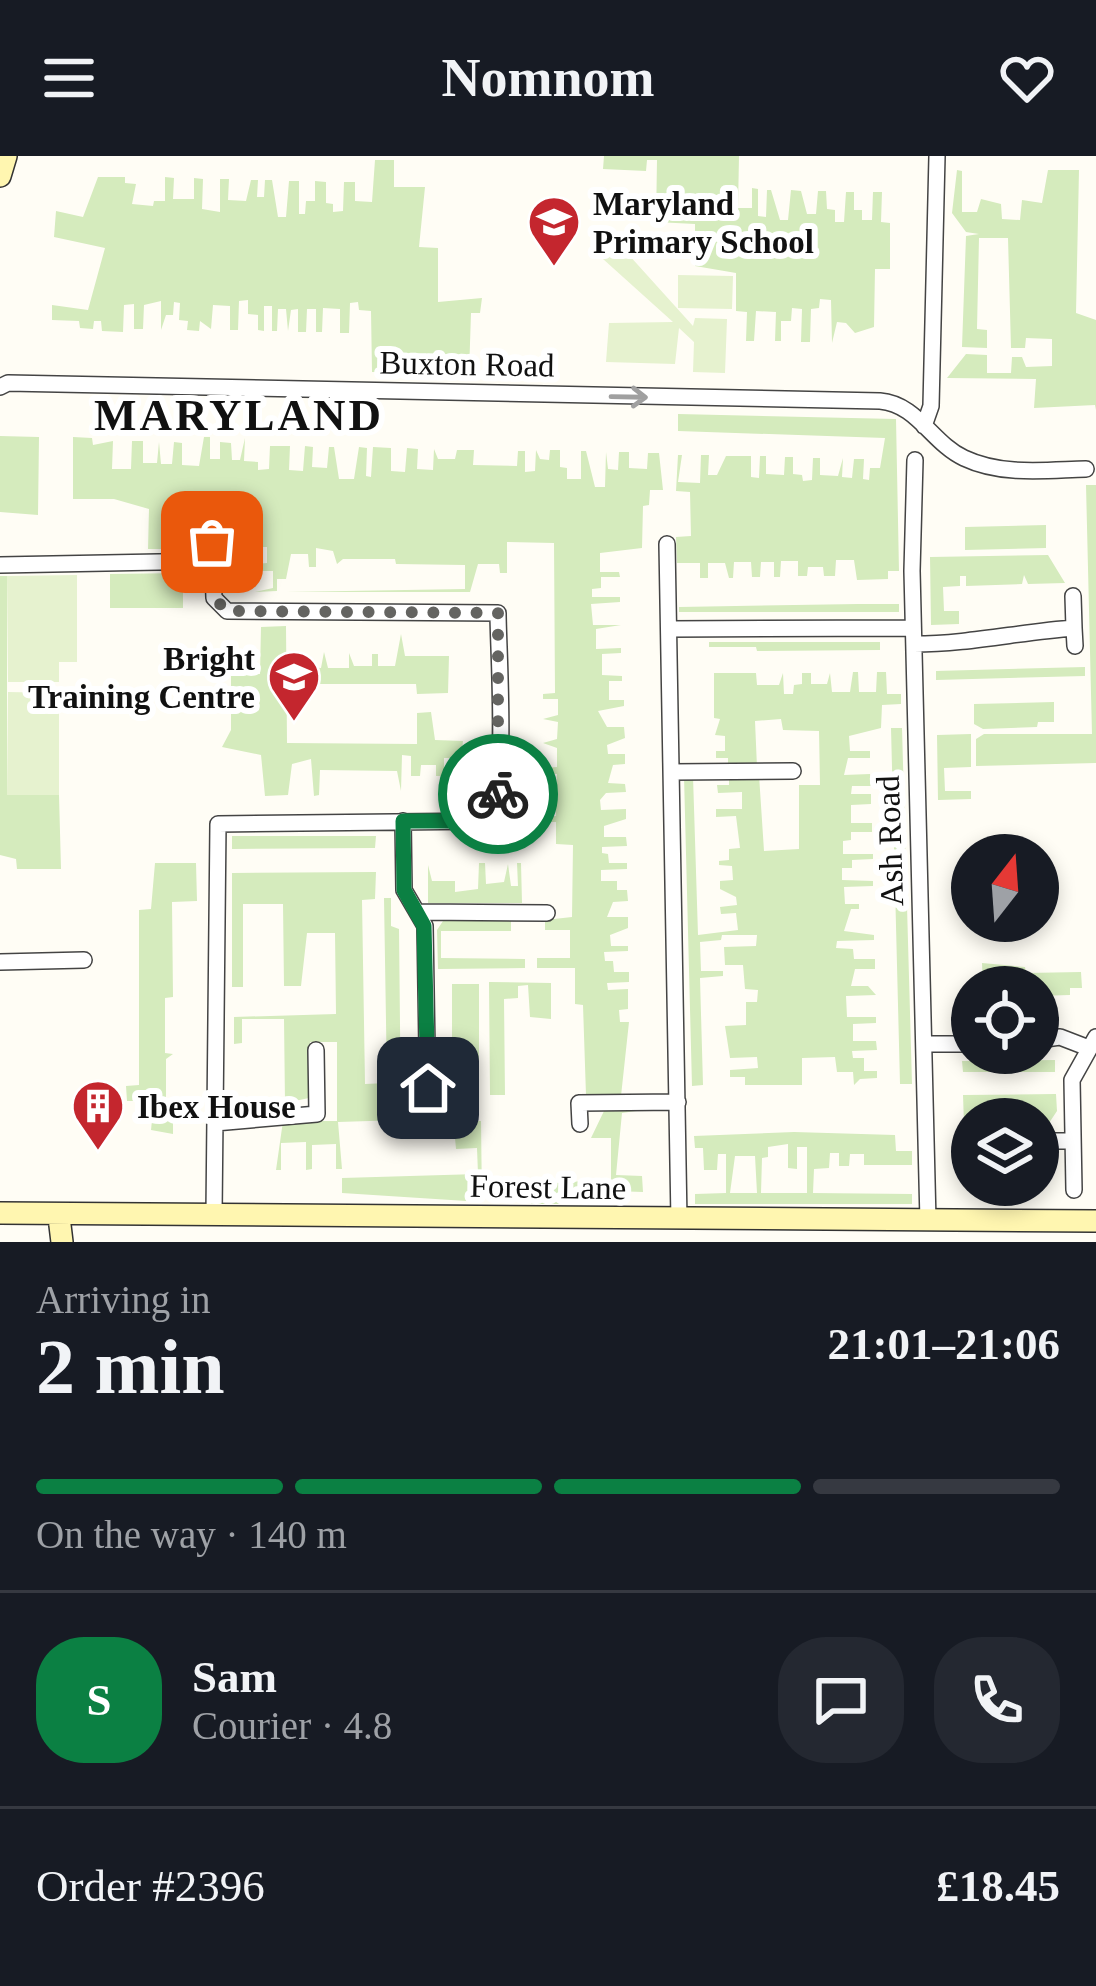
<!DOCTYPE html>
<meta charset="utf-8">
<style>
:root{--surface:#171b24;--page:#242831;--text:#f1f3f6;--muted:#9ea1a6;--line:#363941;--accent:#0b8043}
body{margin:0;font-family:"Times New Roman",serif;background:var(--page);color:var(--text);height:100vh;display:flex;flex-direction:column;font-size:45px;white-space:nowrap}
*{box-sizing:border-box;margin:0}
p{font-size:39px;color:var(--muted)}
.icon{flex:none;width:66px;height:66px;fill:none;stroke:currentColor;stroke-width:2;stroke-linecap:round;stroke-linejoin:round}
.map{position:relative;height:1086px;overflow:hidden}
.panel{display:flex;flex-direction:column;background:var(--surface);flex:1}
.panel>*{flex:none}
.needle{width:78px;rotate:17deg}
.controls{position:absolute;left:951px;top:678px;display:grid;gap:24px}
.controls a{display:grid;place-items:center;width:108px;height:108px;border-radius:50%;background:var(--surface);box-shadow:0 6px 18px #0003;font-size:60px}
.pin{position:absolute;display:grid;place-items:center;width:102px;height:102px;color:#fff;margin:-51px;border-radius:24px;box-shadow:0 6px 18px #0006}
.courier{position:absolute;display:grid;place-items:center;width:120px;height:120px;margin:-60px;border:9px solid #0b8043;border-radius:50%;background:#fff;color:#222;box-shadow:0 3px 15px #0007}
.summary em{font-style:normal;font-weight:700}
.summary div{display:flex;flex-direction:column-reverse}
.summary{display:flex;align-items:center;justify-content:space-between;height:204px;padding:0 36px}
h1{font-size:78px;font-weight:700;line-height:90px}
.bar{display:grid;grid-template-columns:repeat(4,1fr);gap:18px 12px;align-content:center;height:144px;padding:0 36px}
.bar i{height:15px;border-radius:9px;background:var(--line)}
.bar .on{background:var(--accent)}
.bar p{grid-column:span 4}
.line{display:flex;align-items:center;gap:30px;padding:0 36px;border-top:3px solid var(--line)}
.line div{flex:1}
.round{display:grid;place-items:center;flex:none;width:126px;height:126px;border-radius:48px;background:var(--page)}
header{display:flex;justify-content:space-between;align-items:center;height:156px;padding:0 36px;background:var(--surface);font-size:54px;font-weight:700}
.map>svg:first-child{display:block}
</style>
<header><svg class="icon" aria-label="menu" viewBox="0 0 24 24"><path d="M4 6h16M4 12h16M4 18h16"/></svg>Nomnom<svg class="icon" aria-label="heart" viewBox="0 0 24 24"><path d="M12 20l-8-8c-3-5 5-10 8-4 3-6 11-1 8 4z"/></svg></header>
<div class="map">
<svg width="1096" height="1086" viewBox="0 0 1096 1086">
<rect width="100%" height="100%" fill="#fffdf5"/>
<!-- green -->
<path fill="#d5ebbd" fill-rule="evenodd" d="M604,0H739L738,52H752V32L758,33V60L766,61L767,34H771L780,64H788L791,34L801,35L807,58H816L818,35H826L827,53L835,54V66H844L846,36H854V54H862V64H872L873,36H882L881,66L890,67V113H875L874,171L855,177L846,167L837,166L832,187L831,144L820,143L819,152L811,153L810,186H801L802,153L792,152L791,165H781V185H775L776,156L756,155L754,185H746L747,156L736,155V117L695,110V68L656,66L657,4H647L646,15L603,13Z
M375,4H394V31H425L419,91L438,92V146L482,142L480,157H471L469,218L372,216L371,155L359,154L358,146L350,147L349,177H340V153L323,152L322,176H316V153H307L306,176H298V153L291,154L288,175L286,153H278L277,175H272V150H264V175L258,174V159L248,158V144L239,145L238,174H230V150L213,149L211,173L200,165L199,175L187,174L188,165L179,164L180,147L174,146L173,159H166L161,174V145L144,149L143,173H134V148L124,149L123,176L102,175L101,165H94L93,173L80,172L79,165L52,164V149L88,154L105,92L54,81L56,55L83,61L98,21H125V27L136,28L132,48L153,50L154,45H165V21L174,22L173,43H194V22L203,23L202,53L220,56V23H229L228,44L246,45L251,24H258L257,41H264L265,24H272L278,61H286L289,25H299V58H305L306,45H315V25L326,26V47L333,48V56L343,55L344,26H355V45L372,46Z
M957,14L962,15V56H977L981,43L1001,48L1002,63L1020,64L1022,44L1042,47L1048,14H1079L1076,157L1096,164V254L1095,249L1034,252L1036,223L947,222L966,198L987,199V217H1011L1012,201H1022L1026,211L1052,210V183L1026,182L1025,192H1011L1008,82H979L977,173L987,174V192L962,191L966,80L979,78L966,76L952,57Z
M678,258L896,263L899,415H888V423L857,424L854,404H836L835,420H824L823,411H808L807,420H798V405H781L780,421H774V406H761L760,421H752L751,406H734L733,422H729L725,407H708V422H700V407H677L676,381L691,380L690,336L676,335L678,299H682L678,326L700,327L701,299H709L708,319H717L726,300H751V321L759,322L760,300H766V318L784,319L785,301H793V318L802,319L803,325L812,324L813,302H820V319L838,320L843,302L842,321L852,322L854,303H864L863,323L869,324L870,312H880L885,282L678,275Z
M0,280L39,281L38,359L0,356Z
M73,281L92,282L93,289L113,285L112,313H131L132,285H143V307H157L159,286L161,308H172L174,286L182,287V309L199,310L204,281H210V303H220V286L231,287L232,304H240L245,282L244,305L258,306V314L269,313L270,290H290L289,314L303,315L305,290L313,291L312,311L327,312L329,291H334L339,323H354L359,291L367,292L366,320L371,321L373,291L391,292V315L405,316L407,292L418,293L417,313L433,314L434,293L438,303H455L457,294H474L473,309L517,310L518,295H525V316L535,315L536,294L540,303L549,304L550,294H560V311L567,312V323H581V295H586L595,331H605L606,296L608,313L618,314L619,296H629V312L647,313L648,297H659L663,334H650L649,349L643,350L642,392L600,397V416H619L620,421H601V432L592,433V441H620V446L591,448L593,469H621L596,473V493L621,492V497L602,498V519L622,520V525H609V544H624V550L598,555L607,571H624L625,582L607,589L608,598H625V608L613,609L608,627L625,628L626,636L606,637L600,644L601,654L626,653V663L604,670V681H626L627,690L602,691V697L608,698L609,707H627V713L601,714V725H617V734H627L628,745L613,746L607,761H628V772L610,779L611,790H628V795L604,796L605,805H613L614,816H629V826L607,827L608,834L628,833V853L619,854L620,866H629L621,940L586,939L583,849L575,848V812H537V802H570V774H545V764L572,761L573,689L556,688V666H543V661L556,660V642L543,641V636H556L557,618L543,617V612L557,611V592L543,587L557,583L558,566L543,563L558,559V543H543V538L555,537L554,387L507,386V417H500L499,408H478L470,436H286L465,433V409L396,408L395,403H343L337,408L333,395L316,392V411H309L308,398H291L286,423H277V435L255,436L273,432V415H255V408L267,407V391H255L259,378L221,372V356L205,355L204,372L162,368L161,393H148L149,353L114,343H73Z
M1086,329H1096V607L976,610V583L984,578H1092Z
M1046,369V392L965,394V371Z
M1048,399L1065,427L1028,428L1024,419L1022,428L966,430V420H960V430L943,431L944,455H959V468L931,469L930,401Z
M183,417V452H110V418Z
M0,420H7V638L59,639L61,713H17L16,703L0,699Z
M858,448H899V456H679V451Z
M286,470L287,587L417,588V557L431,556L435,584L463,585L457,636L455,602H444V620H436V609H421L420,620H411V600L402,599L401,635L397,615L320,614L319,639L314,640L311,603L292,608L288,639L265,640L261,599L222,591L231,574V519L260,518L261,471Z
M401,478L405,500H449L448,537L417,538L416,528H298V498H303V511L321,512L324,496L328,512H349V497L354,510H372V498H378V510H395Z
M709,486H880V494L757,495L756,491H709Z
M1085,511V520L936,524V515Z
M853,516H858L859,536H876L877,516H886L887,538H901V548L882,549L881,572L849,580L850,595H870V602H848L844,619L870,618L871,630H852L851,638H871V648L851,649V667H872V676H851V684L843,685V698H873V703L852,704V712H842V724L873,725V730L844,731L845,748H859V753H851L844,775L874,779V784L837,785L836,792L853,793L854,803H875V813H855L851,830H868L876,839L846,840L847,861H876V867L853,868V885H876L877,894L852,895L853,902H864V915H877V922L860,923L854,929L853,916H837L835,901L802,902V929H745V921H730V914L758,912L757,901L730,902L725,870L746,869V846H757L758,834L745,833L743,809H725L724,791L756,790L757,779H722L721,784L700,786L701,815H723V820L700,822L703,929L692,930L684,620H693L698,779L738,774L736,757L721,758L720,751L737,749L736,741L720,733V725L733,724L732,710L719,709V705L729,704V693L740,692L736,660L716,661V653H742V636L718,637L717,629H729V620L759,619L764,695L799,693V629H820L819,575L783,574L781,563L755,565L757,611H728V602H716V595H725V580L715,579L720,563L714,562V517H756L757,529H779L783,517L784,538H793L794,529L802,528V517H811V528H827L830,517L832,536H850Z
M1054,546V566H1038L1037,571L983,573L974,568V548Z
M891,572H902L912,928H900Z
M971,578V611L944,612L945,635H971V643L938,644L937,579Z
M232,680H376L375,692L232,693Z
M155,707H196L197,745L172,746L173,841L165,842V897L173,898L166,903V952H173V978L151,974L154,945H127L126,930L139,929V754L151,753Z
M479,707H485L486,728L504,726L508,708L511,730H518L517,707H521L522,747H428V709L432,725H455V736L478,733Z
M376,716L375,743L362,744L365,928L387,927L384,742H391V770L399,773L401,964L338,966L342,1013H336V988L312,989V1013L306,1014V986L281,987V1014H276L283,965H337V886H310L309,942L285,947L284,863H242V887L234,888V861L336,858L335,777H307L301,830H284L283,748H243V831H232V717Z
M443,765H511V775H441V802L525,803V812L438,813L437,774Z
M982,807L1025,811L1026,817L1081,816L1082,832H1070V839L1038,840V831H983Z
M489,826L551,827V863L530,861L528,829L518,830V842L504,843L505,939H490Z
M452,828H479V940L452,939Z
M1055,904V916H963L962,905Z
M1056,938L1057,955L1049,967L972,963L964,968L963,939Z
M604,955H636L622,957L616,1019L642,1020L643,1036L613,1035V1048H531L530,1029L611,1023V982H591Z
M446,965H481L482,1046L342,1037V1022L478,1018L477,992L456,993L455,982L447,981Z
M794,976L895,979L896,995H912V1009H864V998H850L849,1010H839V997H830L829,1012L814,1013L813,1037L912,1038V1048H695V1038L726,1037V998H718L717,1014H704L703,992H695L694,980ZM788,988V1012L797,1013V991H807V1037H761L762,1002L768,1001V991ZM735,1000H755L757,1037H730Z"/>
<!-- pitch -->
<path fill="#e6f2cf" d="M619,88L693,170L695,162L727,163L725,217L693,216L694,186L679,172L675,208L606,206L609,167L673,166L603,103Z
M678,119L733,120L732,153L678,152Z
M77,419V506H59V526H8L7,420Z
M8,536L59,537V639H7Z"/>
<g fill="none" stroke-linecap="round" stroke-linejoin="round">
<!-- street casing -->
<g stroke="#444" stroke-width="18">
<path id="street" d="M0,231L8,227L880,245C917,248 932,287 964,302C1002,320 1046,314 1086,313
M924,270L931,250L937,0
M915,304L912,415L928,1065
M212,385L214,442L227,455L498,457C498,493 509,646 488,665L218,668L214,1058
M667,388L679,1064
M0,409L211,405
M1074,472L1075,490
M670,473L913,472
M914,488C969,488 1019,476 1074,472L1073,440
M673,616L793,615
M403,665L404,734L425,770L428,957
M420,756L547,757
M0,806L84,804
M1038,884L1060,881L1086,891
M925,888H972
M215,967L317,958L316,894
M580,968L579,947L678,946
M1038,985H1072
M1074,1034L1072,924L1096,881"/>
</g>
<!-- secondary casing -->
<g stroke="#333" stroke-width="24">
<path id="secondary" d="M0,20L6,0
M0,1057L1096,1065
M59,1061L62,1086"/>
</g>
<!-- street -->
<use href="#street" stroke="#fff" stroke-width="15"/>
<!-- secondary -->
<use href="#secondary" stroke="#fff6b0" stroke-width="21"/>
</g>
<!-- one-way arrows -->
<defs><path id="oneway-shaft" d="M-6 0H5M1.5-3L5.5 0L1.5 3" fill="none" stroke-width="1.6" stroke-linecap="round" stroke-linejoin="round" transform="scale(3)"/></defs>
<use stroke="#a0a0a0" href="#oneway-shaft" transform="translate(629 241) rotate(1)"/>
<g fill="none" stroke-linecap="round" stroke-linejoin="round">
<!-- done -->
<path stroke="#646461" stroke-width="12" stroke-dasharray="0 21.6" d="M212,386L214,442L227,455L498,457V638"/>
<!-- route -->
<path stroke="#0b8043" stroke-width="15" d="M428,932L424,770L404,734L403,665H488L495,659L498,638"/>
</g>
<!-- icons -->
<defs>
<g id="school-pin" transform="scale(2.7)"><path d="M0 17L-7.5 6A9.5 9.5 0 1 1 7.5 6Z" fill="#c4262e" stroke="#fff"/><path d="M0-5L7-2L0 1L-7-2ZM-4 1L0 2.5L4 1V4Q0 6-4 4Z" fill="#fff"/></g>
<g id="university-pin" transform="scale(2.7)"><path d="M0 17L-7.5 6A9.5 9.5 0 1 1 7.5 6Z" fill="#c4262e" stroke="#fff"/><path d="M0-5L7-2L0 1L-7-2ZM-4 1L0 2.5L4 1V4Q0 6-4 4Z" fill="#fff"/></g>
<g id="building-pin" transform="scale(2.7)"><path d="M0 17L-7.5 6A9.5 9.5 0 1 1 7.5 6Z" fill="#c4262e" stroke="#fff"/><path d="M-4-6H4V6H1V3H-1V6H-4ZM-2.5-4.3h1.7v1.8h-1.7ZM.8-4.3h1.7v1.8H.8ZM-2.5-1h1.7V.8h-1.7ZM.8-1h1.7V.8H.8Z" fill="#fff"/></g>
</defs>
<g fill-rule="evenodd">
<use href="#school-pin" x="554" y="66"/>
<use href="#university-pin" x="294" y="521"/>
<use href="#building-pin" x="98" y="950"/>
</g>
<g text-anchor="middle" stroke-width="12" stroke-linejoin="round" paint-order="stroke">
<!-- poi labels -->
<g font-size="33" font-weight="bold" fill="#111" stroke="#fff" text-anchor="start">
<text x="593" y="59">Maryland<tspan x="593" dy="38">Primary School</tspan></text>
<text x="255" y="514" text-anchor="end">Bright<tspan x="255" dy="38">Training Centre</tspan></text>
<text x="137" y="962">Ibex House</text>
</g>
<!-- street labels -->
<g font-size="33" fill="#111" stroke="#fff">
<text transform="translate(467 207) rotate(1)" y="12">Buxton Road</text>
<text transform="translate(889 685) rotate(-92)" y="12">Ash Road</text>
<text transform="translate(548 1030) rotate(1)" y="12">Forest Lane</text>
</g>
<!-- district labels -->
<g font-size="45" font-weight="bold" letter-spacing="3" fill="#111" stroke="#fff">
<text x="239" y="274">MARYLAND</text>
</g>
</g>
</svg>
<div class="controls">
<a><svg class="needle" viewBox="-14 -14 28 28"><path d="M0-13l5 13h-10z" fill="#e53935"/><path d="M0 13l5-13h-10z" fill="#9ea1a6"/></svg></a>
<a><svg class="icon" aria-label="locate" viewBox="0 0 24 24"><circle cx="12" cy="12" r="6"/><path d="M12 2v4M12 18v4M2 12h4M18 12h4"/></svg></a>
<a><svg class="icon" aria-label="layers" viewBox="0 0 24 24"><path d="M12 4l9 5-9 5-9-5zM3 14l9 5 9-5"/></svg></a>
</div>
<div class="pin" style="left:212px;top:386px;background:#ea580c"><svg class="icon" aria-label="bag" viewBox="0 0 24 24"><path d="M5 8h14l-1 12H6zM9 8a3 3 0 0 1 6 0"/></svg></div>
<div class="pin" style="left:428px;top:932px;background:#1f2937"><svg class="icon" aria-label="home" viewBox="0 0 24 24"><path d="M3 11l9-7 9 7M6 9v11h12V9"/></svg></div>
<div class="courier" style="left:498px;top:638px"><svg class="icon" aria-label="bike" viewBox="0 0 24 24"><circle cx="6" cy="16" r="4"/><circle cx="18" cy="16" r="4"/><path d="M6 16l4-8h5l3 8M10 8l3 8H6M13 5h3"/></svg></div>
</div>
<section class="panel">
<div class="summary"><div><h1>2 min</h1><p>Arriving in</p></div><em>21:01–21:06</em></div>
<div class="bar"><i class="on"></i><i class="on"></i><i class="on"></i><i></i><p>On the way · 140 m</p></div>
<div class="line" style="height:216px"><b class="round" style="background:var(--accent);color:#fff">S</b><div><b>Sam</b><p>Courier · 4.8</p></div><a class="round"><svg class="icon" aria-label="chat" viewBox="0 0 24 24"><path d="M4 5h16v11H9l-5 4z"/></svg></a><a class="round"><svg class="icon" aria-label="phone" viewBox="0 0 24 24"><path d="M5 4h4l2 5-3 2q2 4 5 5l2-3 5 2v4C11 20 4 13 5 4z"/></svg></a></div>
<div class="line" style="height:156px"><div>Order #2396</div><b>£18.45</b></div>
</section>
